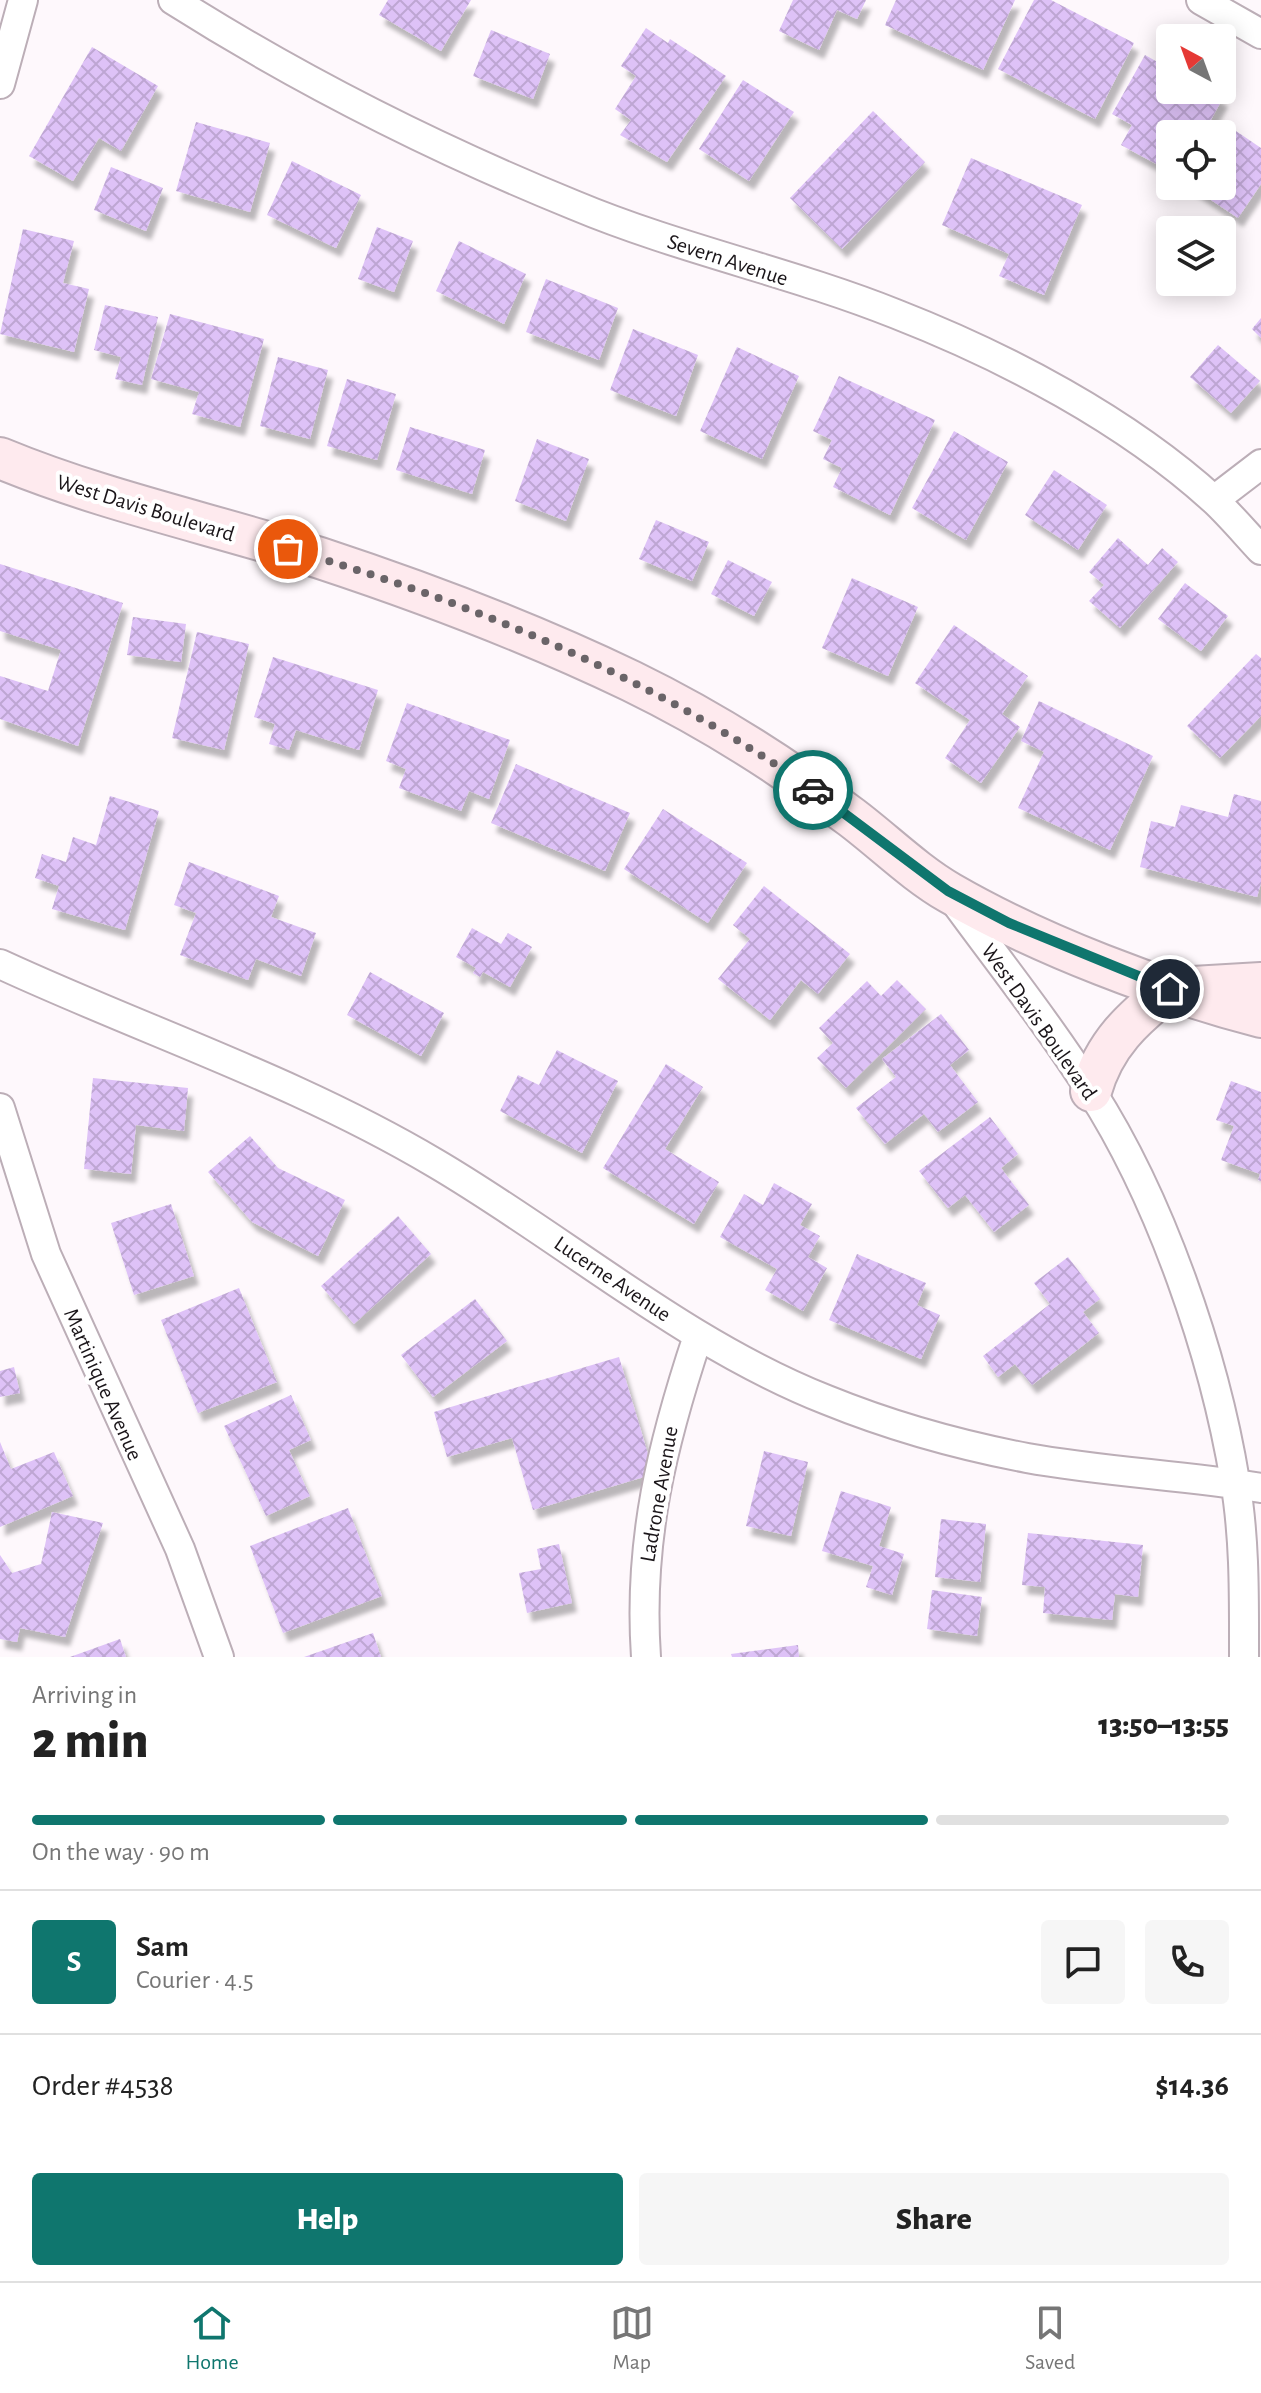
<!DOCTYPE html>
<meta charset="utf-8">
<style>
:root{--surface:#fff;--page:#f6f6f6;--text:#222;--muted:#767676;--line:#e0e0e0;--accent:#0f766e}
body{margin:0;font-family:"Alegreya Sans",sans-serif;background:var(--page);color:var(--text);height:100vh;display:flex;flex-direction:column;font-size:30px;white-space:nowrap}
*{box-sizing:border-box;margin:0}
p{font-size:26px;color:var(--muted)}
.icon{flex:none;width:44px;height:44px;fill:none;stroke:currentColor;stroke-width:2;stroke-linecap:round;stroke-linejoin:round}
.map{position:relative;height:1657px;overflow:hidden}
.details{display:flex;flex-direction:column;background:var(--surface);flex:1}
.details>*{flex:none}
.needle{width:52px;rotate:319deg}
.controls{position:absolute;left:1156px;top:24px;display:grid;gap:16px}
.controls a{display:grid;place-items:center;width:80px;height:80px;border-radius:8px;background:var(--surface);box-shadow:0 4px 20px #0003;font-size:40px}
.pin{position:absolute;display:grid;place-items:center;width:68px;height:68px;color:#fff;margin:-34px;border:4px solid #fff;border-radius:50%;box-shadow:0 2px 8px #0007}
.courier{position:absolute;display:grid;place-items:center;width:80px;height:80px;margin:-40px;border:6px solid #0f766e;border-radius:50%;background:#fff;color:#222;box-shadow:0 2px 10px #0007}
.summary em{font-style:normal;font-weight:800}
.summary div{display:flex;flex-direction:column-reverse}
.summary{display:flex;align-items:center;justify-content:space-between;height:136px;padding:0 32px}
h1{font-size:52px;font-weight:800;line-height:60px}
.bar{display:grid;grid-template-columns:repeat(4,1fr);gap:12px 8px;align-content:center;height:96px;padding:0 32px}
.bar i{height:10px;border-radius:6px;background:var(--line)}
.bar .on{background:var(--accent)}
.bar p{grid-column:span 4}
.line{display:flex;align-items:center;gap:20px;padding:0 32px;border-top:2px solid var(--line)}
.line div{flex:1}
.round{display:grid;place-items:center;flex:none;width:84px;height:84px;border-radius:8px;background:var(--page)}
.primary-button{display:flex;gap:16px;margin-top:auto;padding:16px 32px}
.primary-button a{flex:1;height:92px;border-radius:8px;background:var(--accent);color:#fff;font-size:32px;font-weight:800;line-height:92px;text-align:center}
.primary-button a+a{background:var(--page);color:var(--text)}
.dock{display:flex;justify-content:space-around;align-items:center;height:112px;border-top:2px solid var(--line);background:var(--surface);font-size:22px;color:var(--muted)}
.dock a{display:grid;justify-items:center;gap:4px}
.dock .on{color:var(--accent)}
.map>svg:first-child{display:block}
</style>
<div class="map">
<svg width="1261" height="1657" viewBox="0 0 1261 1657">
<defs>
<pattern id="building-cross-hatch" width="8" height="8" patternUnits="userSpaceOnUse" patternTransform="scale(2)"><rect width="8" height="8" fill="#dec2f7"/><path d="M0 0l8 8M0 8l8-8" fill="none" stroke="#bea6d3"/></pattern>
<filter id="shadow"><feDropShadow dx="5" dy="9" stdDeviation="2" flood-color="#0004"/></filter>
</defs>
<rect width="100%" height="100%" fill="#fef8fc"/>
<!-- building -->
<path fill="url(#building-cross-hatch)" filter="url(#shadow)" d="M388,0H471L441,51L379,15Z
M793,0H866L857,19L837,10L819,50L779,31Z
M896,0H1015L983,70L885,25Z
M1034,0H1051L1134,43L1095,119L998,69Z
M646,28L668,43L670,39L726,76L667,162L620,135L631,120L615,109L636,76L621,66Z
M491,30L550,54L533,99L473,76Z
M92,47L158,86L121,151L99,138L73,181L29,156Z
M1145,55L1170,69V90H1209L1223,98L1203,134L1182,127L1178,134H1170V149L1160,166L1121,145L1132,125L1112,114Z
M743,80L794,112L749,181L699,149Z
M873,111L925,162L842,249L790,198Z
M196,122L270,143L250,212L176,191Z
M1233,129L1261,148V184L1238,218L1190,186H1222V145Z
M971,158L1082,205L1044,295L999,276L1009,254L942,225Z
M292,161L361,195L336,248L267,215Z
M111,167L163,188L146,231L94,210Z
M377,227L413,241L394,292L358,279Z
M23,229L74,241L63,283L89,289L74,352L0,334Z
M459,241L526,274L504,324L436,291Z
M546,279L618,308L599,360L526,332Z
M105,305L158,317L142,385L115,379L121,357L94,350Z
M170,314L264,339L240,427L192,414L199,392L151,379Z
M1261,318V338L1252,329Z
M633,329L698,355L676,416L610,390Z
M1218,345L1260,381L1231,413L1190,377Z
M737,347L799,376L762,459L700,431Z
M278,357L328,370L310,439L260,426Z
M839,376L935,420L890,515L833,487L842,468L823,459L832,440L813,431Z
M347,379L396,394L377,460L327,446Z
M410,427L485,450L472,494L396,470Z
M954,431L1008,462L966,540L912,508Z
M537,439L589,459L566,521L515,501Z
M1054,470L1107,505L1078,550L1025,515Z
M656,520L709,542L692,581L639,559Z
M1118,538L1148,565L1162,548L1178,562L1120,628L1089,601L1104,585L1089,572Z
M728,560L772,582L754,616L711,594Z
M0,564L123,603L78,746L0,719V676L48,691L61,650L0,631Z
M852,578L918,607L888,676L822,648Z
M1185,583L1228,616L1201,651L1158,619Z
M133,617L186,624L181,662L127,655Z
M954,625L1028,676L1002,714L1020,727L981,783L945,758L970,720L915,683Z
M197,632L249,644L224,750L172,738Z
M1256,654L1261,658V716L1220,758L1187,726Z
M273,657L378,690L359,750L296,730L289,750L269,744L275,724L254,717Z
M1039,701L1153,756L1110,850L1018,808L1044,752L1021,741Z
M407,703L510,740L489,799L469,791L461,811L399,788L406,769L386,761Z
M516,764L630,813L605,871L491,823Z
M1234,794L1261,801V883L1257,897L1140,867L1151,821L1175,827L1181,805L1228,817Z
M110,796L159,811L125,930L52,909L59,886L35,878L42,854L66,862L73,837L96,845Z
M663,809L747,863L708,923L624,869Z
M189,862L279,896L271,917L316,933L301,976L256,959L248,980L180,955L196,913L174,905Z
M764,886L850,954L818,994L801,980L770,1020L718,979L750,939L733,925Z
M472,928L501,944L508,933L532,947L510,987L483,972L480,977L473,973L476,968L456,957Z
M370,972L444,1013L421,1056L347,1015Z
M897,980L926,1009L846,1088L817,1058L833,1043L819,1028L867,981L881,996Z
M941,1014L969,1050L950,1065L978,1102L938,1132L924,1114L885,1144L856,1108L896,1077L882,1059Z
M557,1050L618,1081L582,1153L500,1111L518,1075L539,1085Z
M666,1064L703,1087L665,1149L719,1182L694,1224L603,1168Z
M93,1078L188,1088L184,1131L136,1125L131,1174L84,1169Z
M1231,1081L1261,1092V1181L1258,1180L1260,1174L1221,1160L1234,1126L1216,1120Z
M990,1117L1018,1154L1001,1168L1029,1205L994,1232L965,1195L948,1208L919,1171Z
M250,1136L278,1168L345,1200L318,1256L252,1222L208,1172Z
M774,1183L812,1204L800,1225L820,1236L808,1257L827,1268L803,1311L765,1290L777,1269L720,1237L744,1194L763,1205Z
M171,1204L194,1276L134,1295L111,1223Z
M398,1216L431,1254L354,1324L321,1286Z
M857,1254L926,1283L917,1305L940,1315L921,1359L829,1320Z
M1068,1257L1100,1299L1083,1312L1099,1333L1032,1385L1015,1364L998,1377L983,1356L1050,1304L1034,1283Z
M239,1288L277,1382L198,1413L161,1320Z
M475,1299L507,1341L433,1397L401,1355Z
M619,1357L654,1474L533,1510L512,1438L447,1457L434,1412Z
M14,1367L20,1393L0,1397V1371Z
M291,1395L311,1440L289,1450L310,1496L266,1516L224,1426Z
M0,1442L11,1469L54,1452L73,1496L0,1527Z
M764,1451L808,1462L791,1536L746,1526Z
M841,1491L891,1507L879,1546L904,1554L892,1595L866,1587L873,1566L822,1551Z
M348,1508L382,1596L283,1633L250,1546Z
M52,1512L103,1523L65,1637L20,1628L17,1642L0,1639V1555L12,1573L41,1564Z
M941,1519L986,1524L980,1582L935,1577Z
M1028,1533L1143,1545L1138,1597L1115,1594L1112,1620L1043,1613L1045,1587L1022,1585Z
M559,1544L572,1603L527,1613L519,1573L541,1569L537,1549Z
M932,1590L982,1597L977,1636L927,1629Z
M373,1633L381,1657H304Z
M120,1639L126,1657H70Z
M798,1645L799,1657H732L731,1654Z"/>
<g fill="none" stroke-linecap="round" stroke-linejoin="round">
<!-- street casing -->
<g stroke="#bcaeb7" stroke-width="32">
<path id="street" d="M173,0C301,81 434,148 574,205C679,249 791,272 896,314C1006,357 1126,420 1214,500C1231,516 1246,534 1261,550
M1201,0L1261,34
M0,84L23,0
M1214,500L1261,464
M953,899C999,962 1049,1025 1091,1091C1161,1200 1214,1354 1235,1481C1245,1539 1244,1599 1244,1657
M0,964C145,1031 297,1081 435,1163C566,1240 685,1344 827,1400C891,1426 959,1445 1027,1458C1104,1472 1183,1475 1261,1488
M0,1108L46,1254L180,1549L219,1657
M646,1657C638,1541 662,1444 698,1336"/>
</g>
<!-- secondary casing -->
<g stroke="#bcaeb7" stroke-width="44">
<path id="secondary" d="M0,458C104,501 213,524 320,558C426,593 531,633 631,681C709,719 782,765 851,817C883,841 915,873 950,893C1040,945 1161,991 1261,1017
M1193,987L1261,983
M1091,1091C1104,1044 1133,1018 1170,989"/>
</g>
<!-- street -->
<use href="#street" stroke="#fff" stroke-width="28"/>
<!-- secondary -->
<use href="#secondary" stroke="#feeaee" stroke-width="40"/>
</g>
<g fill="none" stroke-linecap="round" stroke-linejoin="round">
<!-- done -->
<path stroke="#6a6468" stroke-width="8" stroke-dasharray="0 14.4" d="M288,549C473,602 655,679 813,790"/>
<!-- route -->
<path stroke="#0f766e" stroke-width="10" d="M813,790L948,891L1009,923L1170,989"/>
</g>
<g text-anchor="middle" stroke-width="8" stroke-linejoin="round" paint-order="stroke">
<!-- street labels -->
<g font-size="22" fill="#1a1519" stroke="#fff">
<text transform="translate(728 259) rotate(18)" y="8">Severn Avenue</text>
<text transform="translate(146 507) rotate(17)" y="8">West Davis Boulevard</text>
<text transform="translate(1040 1021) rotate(55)" y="8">West Davis Boulevard</text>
<text transform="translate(613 1278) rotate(34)" y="8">Lucerne Avenue</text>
<text transform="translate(104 1384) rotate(66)" y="8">Martinique Avenue</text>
<text transform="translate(658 1494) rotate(-80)" y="8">Ladrone Avenue</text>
</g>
</g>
</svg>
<div class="controls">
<a><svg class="needle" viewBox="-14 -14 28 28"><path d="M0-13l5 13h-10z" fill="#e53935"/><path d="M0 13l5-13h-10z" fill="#767676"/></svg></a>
<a><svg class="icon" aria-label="locate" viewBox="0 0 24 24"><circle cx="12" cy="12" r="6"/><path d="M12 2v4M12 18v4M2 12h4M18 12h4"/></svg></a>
<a><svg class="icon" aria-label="layers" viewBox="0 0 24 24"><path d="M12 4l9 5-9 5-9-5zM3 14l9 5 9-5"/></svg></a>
</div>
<div class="pin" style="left:288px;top:549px;background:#ea580c"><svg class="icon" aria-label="bag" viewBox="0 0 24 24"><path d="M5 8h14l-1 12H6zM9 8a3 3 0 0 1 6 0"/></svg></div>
<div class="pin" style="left:1170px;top:989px;background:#1f2937"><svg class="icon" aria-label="home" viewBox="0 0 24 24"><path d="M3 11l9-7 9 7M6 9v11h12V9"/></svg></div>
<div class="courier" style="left:813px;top:790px"><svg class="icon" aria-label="car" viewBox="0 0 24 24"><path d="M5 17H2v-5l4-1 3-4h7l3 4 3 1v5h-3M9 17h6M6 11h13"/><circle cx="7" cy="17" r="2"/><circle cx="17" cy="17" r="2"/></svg></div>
</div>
<section class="details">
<div class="summary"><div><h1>2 min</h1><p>Arriving in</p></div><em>13:50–13:55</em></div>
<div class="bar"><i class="on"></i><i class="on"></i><i class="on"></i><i></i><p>On the way · 90 m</p></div>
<div class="line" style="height:144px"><b class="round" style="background:var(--accent);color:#fff">S</b><div><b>Sam</b><p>Courier · 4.5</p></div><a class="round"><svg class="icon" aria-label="chat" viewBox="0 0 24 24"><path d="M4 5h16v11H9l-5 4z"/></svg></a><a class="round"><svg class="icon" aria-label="phone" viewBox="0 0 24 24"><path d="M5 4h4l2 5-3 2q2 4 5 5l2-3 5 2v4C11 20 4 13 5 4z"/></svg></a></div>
<div class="line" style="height:104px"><div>Order #4538</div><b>$14.36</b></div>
<div class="primary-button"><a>Help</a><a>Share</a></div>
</section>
<nav class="dock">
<a class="on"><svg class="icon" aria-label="home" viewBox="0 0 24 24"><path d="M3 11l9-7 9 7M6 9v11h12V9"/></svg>Home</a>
<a><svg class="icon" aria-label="map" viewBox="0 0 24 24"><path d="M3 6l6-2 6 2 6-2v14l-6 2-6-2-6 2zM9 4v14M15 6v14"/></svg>Map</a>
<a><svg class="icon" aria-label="saved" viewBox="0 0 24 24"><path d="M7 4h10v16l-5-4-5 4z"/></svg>Saved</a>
</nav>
